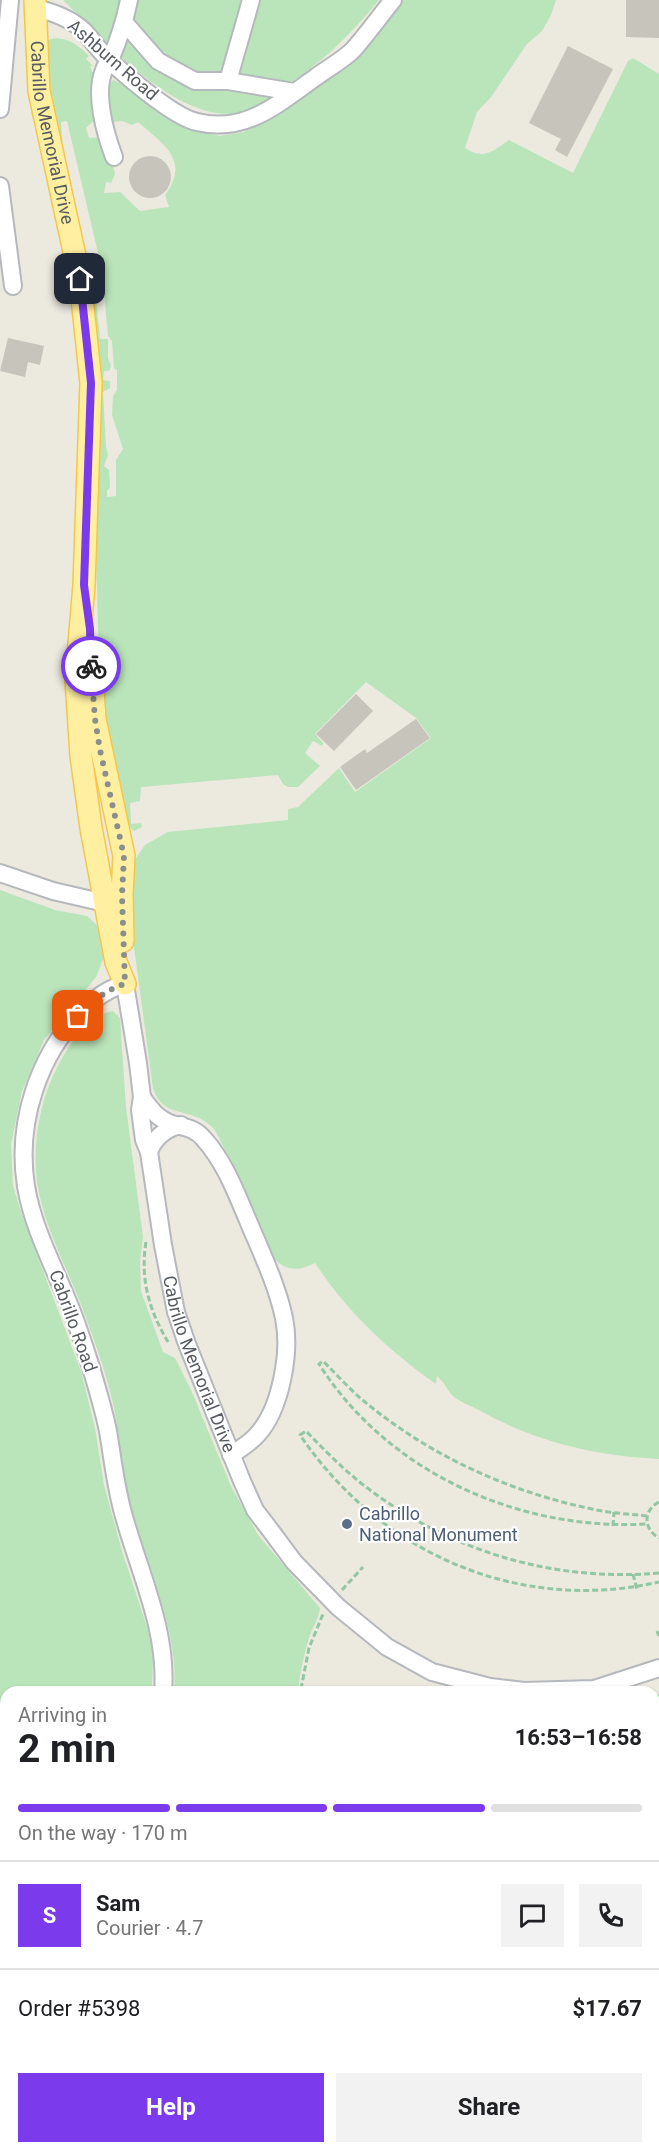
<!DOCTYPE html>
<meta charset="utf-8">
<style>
:root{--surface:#fff;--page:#f2f2f2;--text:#202124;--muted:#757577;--line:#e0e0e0;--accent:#7c3aed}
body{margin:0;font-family:Roboto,sans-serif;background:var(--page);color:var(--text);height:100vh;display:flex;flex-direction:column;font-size:22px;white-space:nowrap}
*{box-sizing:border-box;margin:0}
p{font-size:20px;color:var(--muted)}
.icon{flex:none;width:33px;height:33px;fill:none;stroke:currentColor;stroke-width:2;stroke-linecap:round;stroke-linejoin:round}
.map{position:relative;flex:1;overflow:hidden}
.side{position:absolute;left:0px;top:1686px;width:660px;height:468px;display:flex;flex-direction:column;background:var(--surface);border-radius:18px 18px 0 0;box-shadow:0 2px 4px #0004}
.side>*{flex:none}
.pin{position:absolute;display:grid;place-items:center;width:51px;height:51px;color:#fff;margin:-26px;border-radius:12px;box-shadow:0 3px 9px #0006}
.courier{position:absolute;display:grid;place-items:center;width:60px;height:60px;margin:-30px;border:4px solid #7c3aed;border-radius:50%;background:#fff;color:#222;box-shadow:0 2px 8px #0007}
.headline em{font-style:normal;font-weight:700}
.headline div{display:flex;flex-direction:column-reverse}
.headline{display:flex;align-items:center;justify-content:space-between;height:102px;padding:0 18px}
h1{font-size:39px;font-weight:700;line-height:45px}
.bar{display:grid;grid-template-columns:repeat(4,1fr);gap:9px 6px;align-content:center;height:72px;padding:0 18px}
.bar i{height:8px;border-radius:4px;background:var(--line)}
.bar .on{background:var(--accent)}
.bar p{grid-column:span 4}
.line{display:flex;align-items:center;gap:15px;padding:0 18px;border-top:2px solid var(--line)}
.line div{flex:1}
.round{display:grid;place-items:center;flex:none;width:63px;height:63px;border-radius:0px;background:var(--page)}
.button{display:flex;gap:12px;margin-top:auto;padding:12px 18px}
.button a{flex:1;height:69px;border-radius:0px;background:var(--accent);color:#fff;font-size:24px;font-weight:700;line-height:69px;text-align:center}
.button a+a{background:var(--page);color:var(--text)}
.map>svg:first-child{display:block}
</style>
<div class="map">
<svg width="659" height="2154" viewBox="0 0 659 2154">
<rect width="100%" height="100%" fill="#ece9df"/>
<!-- green -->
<path fill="#bae5ba" d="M63,0H379C351,34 326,59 289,84C277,93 262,106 247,111C183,131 104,40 63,0Z
M399,0H556L551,15L542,31L527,44L491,97L477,112L465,148C484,160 492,152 509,140L573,173L628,61L633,58L659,74V1459C595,1456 535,1442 479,1410C471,1406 457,1401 451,1394C446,1388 444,1382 437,1376L436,1384C388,1350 348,1313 315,1263C298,1272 284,1271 272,1256C257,1219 244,1180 223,1146C220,1140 216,1130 211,1126C190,1106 163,1120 153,1088L131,925L130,879L136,858L145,845L168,832L288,820V809L298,807L339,768L355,792L431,738L416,718L366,682L315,734L323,743L322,746L313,741L305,753L320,766L298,787H288L283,784L278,775L141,787L140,801L130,803L131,824L141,823L142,827L134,831L128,826L100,691L96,558L99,381L91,296L96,299L100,339H108V358L111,366L109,371H104L103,380L110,381V388L103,392L106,447L108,455L104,466L109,470L110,487L107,491V497L116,496V460L123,449L112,415L113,396L117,390V370L114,368L112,341L108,336L102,270L67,121L61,122L63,152L48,98L44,42C60,32 78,44 89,56L86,59L93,66H90L92,72H97L98,122H92L86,128L89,138L102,137L106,160L112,161L115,174L111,183L106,182L104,193L120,192L140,211L169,207L165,195C191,160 163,144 138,122L132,125L122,121L107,123L108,87L113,80L124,85L157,112L188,128L220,136L244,132L298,100Z
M0,890L55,910L87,916L99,927L104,957L96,977L44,1040L22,1091L11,1144L13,1186L23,1218L81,1371L95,1428L104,1485L122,1551L149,1633L153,1658L152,1692H6V2148H168L170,2154H0Z
M113,1011L120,1018L126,1107L143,1237L140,1262L141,1291L163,1352L175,1358L192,1392L231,1486L258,1535L320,1608C319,1618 313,1626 310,1635C304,1654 300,1672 298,1692H174C180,1632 145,1561 130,1503C122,1474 120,1443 115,1413C109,1381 97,1348 86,1318C70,1272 44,1230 37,1181C34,1157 36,1128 43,1104C51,1073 79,1017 113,1011Z
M659,1694V1963L654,1953V1696Z
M189,2148H529L528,2154H191Z"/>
<!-- building -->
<path fill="#c7c4bc" d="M626,0H659V38L626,37Z
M568,46L613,69L567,157L555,150L561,139L529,123Z
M129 177a21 21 0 1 1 42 0a21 21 0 1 1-42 0Z
M8,338L44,346L40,365L28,362L25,377L0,371Z
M356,694L373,711L334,751L316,734Z
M416,719L430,738L356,790L340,767L365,749L367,753Z"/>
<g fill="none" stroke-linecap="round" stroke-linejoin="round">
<!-- minor casing -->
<g stroke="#b5b8bd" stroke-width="20">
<g id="minor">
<path d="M35,8C53,12 70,18 84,31C93,41 100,52 111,62C129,78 174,117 197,122C246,134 279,103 316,77C328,68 343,60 353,50C367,34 380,16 393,0"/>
<path d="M124,22L158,61L195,81H228L294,92"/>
<path d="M228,81L251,0"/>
<path d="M0,109L10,0"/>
<path d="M114,157C105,133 94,94 104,70C105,66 109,62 111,58C119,39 125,20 129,0"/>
<path d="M0,186L13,286"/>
<path d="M0,873L53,891L105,903"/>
<path d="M142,1097C150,1109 158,1119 172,1124C185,1128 194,1127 204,1139C225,1162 237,1195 249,1223C262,1254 277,1285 284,1318C291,1352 281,1409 257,1435C250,1443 240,1449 231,1455"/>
<path d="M149,1152C154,1138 166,1128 181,1125"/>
<path id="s1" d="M163,1692C168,1633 141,1576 125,1520C116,1491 113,1461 108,1431C103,1407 96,1384 89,1361C82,1339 75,1317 66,1297C51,1261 32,1224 26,1186C16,1123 38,1055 83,1010C96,998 107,989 125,984L138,1063L142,1097L140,1110L144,1140L149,1152L163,1245L176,1312L187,1344L242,1481L255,1510L271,1531L294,1562L338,1607L387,1647L432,1672L490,1687L524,1691L594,1689L659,1668"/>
<path d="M654,1987L659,1990"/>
<path d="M180,2148L182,2154"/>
<path d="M566,2148L568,2154"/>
</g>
</g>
<!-- major casing -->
<g stroke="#f5c64f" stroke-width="24">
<g id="major">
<path id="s2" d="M35,0L39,91L80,279L91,383L84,585L76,679L81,756L91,828L116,962L125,984"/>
<path d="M90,648L95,719L124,856L122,895L123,941"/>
</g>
</g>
<!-- path -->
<path stroke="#93c6a2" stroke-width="3" stroke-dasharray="6 3" stroke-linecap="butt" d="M146,1242C140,1279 149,1310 168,1342
M659,1502C643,1510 643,1529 659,1538
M647,1516C629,1514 610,1513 592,1509C506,1491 426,1454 359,1397C347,1386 335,1373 323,1361L319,1364C389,1474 520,1531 647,1524
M613,1526L614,1512
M659,1573C557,1582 456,1553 374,1493C349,1475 327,1453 306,1431L300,1435C380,1553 518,1614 659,1582
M633,1574L637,1590
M342,1590L363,1567
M657,1631L659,1636
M301,1689L309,1648L323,1614
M328,1691L401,1690L403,1692
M654,2137H659
M531,2154L532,2148"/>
<!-- minor -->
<use href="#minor" stroke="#fff" stroke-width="16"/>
<!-- major -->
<use href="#major" stroke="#fff0a1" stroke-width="21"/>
</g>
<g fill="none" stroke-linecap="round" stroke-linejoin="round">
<!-- done -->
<path stroke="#8c8d8d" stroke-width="6" stroke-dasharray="0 10.8" d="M78,1016C92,1002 105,990 125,984L122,895L124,856L100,750L95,719L91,666"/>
<!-- route -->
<path stroke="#7c3aed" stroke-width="8" d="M80,279L91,383L84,585L90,629L91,666"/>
</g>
<!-- markers -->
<circle fill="#5c6f8a" stroke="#fff" stroke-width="2" cx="347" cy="1524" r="6"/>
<g text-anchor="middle" stroke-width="4.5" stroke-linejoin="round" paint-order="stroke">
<!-- street labels -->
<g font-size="18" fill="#585c61" stroke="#fff">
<text transform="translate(113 60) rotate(41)" y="6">Ashburn Road</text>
<text dy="6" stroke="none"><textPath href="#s2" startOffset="134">Cabrillo Memorial Drive</textPath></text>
<text transform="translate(73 1321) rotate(70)" y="6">Cabrillo Road</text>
<text dy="6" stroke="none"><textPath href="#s1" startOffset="1158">Cabrillo Memorial Drive</textPath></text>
</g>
<!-- service labels -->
<g font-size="18" fill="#4e5e75" stroke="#fff" text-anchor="start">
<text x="359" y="1520">Cabrillo<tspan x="359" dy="21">National Monument</tspan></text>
</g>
</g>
</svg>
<div class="pin" style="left:78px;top:1016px;background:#ea580c"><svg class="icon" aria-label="bag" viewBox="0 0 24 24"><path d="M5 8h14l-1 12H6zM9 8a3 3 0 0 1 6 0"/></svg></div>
<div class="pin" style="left:80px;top:279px;background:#1f2937"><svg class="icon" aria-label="home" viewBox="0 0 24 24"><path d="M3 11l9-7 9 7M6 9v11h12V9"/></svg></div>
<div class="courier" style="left:91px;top:666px"><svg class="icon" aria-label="bike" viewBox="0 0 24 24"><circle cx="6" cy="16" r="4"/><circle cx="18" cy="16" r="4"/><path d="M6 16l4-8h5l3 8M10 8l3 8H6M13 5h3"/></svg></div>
<section class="side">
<div class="headline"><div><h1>2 min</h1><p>Arriving in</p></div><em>16:53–16:58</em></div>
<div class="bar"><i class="on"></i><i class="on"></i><i class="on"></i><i></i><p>On the way · 170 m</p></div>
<div class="line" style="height:108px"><b class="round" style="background:var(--accent);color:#fff">S</b><div><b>Sam</b><p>Courier · 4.7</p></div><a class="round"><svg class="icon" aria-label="chat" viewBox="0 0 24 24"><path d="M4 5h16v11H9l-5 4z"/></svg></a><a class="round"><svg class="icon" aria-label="phone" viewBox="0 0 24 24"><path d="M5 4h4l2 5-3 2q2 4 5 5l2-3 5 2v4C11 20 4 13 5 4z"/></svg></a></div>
<div class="line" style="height:78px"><div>Order #5398</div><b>$17.67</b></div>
<div class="button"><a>Help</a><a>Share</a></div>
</section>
</div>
